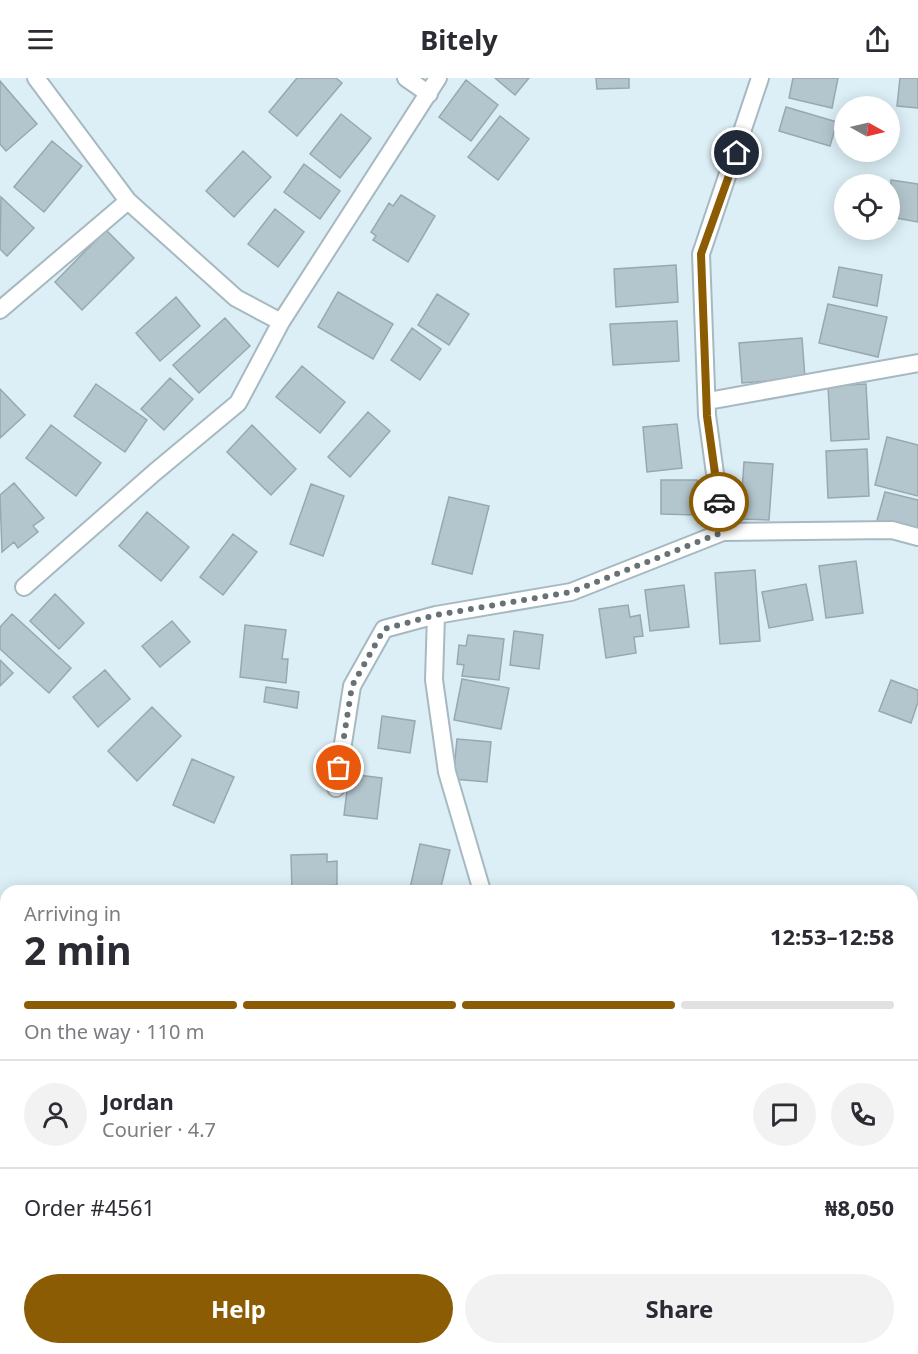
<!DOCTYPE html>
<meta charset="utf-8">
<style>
:root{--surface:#fff;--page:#f2f2f3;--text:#2b2b33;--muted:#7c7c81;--line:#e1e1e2;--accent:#8c5c04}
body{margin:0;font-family:"Noto Sans",sans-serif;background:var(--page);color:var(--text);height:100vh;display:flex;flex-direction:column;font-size:22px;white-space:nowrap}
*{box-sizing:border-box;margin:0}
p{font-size:20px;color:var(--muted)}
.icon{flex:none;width:33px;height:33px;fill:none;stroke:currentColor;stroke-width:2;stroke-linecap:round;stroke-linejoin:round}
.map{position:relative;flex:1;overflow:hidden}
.drawer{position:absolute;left:0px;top:807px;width:918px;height:470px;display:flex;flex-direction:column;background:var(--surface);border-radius:18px 18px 0 0;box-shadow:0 3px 15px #0003}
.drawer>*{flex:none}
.needle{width:39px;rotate:98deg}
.fabs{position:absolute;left:834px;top:18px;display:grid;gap:12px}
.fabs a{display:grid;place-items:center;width:66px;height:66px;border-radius:50%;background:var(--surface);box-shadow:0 3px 15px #0003;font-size:30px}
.pin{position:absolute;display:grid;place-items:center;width:51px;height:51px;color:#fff;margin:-26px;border:3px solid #fff;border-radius:50%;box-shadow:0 2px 6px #0007}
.courier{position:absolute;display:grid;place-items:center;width:60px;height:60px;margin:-30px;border:4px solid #8c5c04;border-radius:50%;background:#fff;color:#222;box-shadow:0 2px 8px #0007}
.headline em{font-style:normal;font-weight:700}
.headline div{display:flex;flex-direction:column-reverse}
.headline{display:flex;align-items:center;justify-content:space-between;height:102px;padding:0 24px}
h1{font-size:39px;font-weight:700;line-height:45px}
.bar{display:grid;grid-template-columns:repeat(4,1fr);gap:9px 6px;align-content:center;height:72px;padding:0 24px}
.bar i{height:8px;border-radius:4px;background:var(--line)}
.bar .selected{background:var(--accent)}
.bar p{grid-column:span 4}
.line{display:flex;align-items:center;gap:15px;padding:0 24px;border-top:2px solid var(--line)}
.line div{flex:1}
.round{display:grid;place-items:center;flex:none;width:63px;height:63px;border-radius:32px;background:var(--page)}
.button{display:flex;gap:12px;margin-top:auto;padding:12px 24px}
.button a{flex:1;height:69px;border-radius:36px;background:var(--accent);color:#fff;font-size:24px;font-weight:700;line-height:69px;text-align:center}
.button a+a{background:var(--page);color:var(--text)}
header{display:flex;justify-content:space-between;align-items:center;height:78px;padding:0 24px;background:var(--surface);font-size:27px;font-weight:700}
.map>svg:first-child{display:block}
</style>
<header><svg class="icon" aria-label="menu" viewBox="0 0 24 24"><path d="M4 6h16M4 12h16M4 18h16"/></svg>Bitely<svg class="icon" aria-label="share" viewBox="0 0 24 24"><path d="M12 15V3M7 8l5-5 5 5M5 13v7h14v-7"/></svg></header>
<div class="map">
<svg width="918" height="1276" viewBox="0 0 918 1276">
<rect width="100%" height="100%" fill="#dceff6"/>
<!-- building -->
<path fill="#b4c6cd" stroke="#97a8af" stroke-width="1.5" d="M297,0H336L342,5L297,58L269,34Z
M495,0H529L515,17Z
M596,0H629V10L597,11Z
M793,0H838L832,30L789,20Z
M900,0H918V30L897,28Z
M466,2L498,27L471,63L439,39Z
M0,3L37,46L6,73L0,66Z
M786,29L837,44L830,68L779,53Z
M341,36L371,60L340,100L310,76Z
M500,38L529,61L498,102L468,79Z
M52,63L82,88L44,134L14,109Z
M243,73L271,99L234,139L206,113Z
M304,86L340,113L320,141L284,114Z
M891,102L918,106V144L890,139Z
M401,117L435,138L408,184L373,162L376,158L371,154L389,125L393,128Z
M1,119L34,150L7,178L0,171Z
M275,131L304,154L278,189L248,166Z
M106,152L134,180L82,232L55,204Z
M676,187L678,224L616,229L614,191Z
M839,189L882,197L877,228L833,219Z
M338,214L393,246L373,281L318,249Z
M437,216L469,236L449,267L418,247Z
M176,219L200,248L160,283L136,255Z
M828,226L887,239L878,279L819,265Z
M225,240L250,268L199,315L173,287Z
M677,243L679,283L613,287L610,246Z
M412,250L441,271L420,302L391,282Z
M802,260L805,300L742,305L739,265Z
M302,288L345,324L320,355L276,319Z
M170,300L193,321L164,352L141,331Z
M96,306L147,342L125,374L74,338Z
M866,306L869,361L831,363L828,308Z
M0,311L25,337L0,360Z
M368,334L390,353L350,399L328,379Z
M677,346L682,390L647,394L643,349Z
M51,347L101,385L76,418L26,380Z
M252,347L296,391L271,417L227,374Z
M887,359L918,367V418L875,407Z
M867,371L869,418L828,420L826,373Z
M744,384L773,386L769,442L740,441Z
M661,402H697V437L661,436Z
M14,405L44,440L33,448L38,454L18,470L14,464L2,474L0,417Z
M311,406L344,418L323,478L290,466Z
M885,414L918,422V456L876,446Z
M449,419L489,428L472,496L432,486Z
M147,434L189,469L161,503L119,468Z
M233,456L257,474L223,517L200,499Z
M856,483L863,535L826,540L819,488Z
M755,492L760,563L720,566L715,495Z
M806,506L813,542L769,550L762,514Z
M684,507L689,549L650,553L645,512Z
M55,516L84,545L59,571L30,543Z
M628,527L630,539L640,537L643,558L634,559L636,575L606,580L599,531Z
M12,536L71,590L49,615L0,571V549Z
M172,543L190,564L160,589L142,568Z
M245,547L286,552L282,581H288L286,605L240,599Z
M514,553L543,557L539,591L510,587Z
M468,557L504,561L499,602L462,598L464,587L457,586L459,567L466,568Z
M0,582L13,595L0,608Z
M105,592L130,621L98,649L73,619Z
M462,601L509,610L501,651L454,642Z
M891,602L918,612V624L911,645L879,633Z
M266,609L299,614L297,630L264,624Z
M152,629L181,658L137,703L108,673Z
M382,638L415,643L410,675L378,670Z
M457,661L491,664L487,704L453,701Z
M192,681L234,699L214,745L173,727Z
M349,696L382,700L377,741L344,737Z
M420,766L450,772L440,813L410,810Z
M327,776V784L337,783V807L328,808V813H292L291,777Z
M912,937L918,939V977L912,975Z
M6,1270H47L48,1276H7Z
M417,1270H459L460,1276H418Z
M801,1270H839V1276H801Z"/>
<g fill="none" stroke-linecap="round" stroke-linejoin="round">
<!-- street casing -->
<g stroke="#a7b9c0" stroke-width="20">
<path id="street" d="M36,0L128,123L236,220L281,244
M406,0L429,16
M0,232L128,123
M708,323L918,285
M723,454L707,337L701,176L760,0
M24,509L155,394L238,325L281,244L438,0
M436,537L434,602L447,694L482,813
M336,710L352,608L384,551L436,537L571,514L723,454L892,452L918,459
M596,1270V1276"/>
</g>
<!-- street -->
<use href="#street" stroke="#fff" stroke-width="16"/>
</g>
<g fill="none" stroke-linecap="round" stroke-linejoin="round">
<!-- done -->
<path stroke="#677277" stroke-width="6" stroke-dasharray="0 10.8" d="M339,690L352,608L384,551L436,537L571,514L723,454L719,424"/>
<!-- route -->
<path stroke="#8c5c04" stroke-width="8" d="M719,424L707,338L701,176L737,75"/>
</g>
</svg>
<div class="fabs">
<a><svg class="needle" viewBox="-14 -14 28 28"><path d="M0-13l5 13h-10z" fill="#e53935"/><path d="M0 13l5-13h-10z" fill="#7c7c81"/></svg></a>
<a><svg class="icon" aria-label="locate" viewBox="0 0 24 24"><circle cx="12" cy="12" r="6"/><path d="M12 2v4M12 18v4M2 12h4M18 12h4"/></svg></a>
</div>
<div class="pin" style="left:339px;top:690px;background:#ea580c"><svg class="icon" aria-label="bag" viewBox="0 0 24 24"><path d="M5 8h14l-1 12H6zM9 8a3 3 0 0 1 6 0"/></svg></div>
<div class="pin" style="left:737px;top:75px;background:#1f2937"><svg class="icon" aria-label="home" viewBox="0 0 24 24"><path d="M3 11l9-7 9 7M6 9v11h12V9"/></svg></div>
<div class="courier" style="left:719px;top:424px"><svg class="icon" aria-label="car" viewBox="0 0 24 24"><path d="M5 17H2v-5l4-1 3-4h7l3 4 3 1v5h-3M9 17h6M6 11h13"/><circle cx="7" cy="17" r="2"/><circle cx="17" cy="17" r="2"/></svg></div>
<section class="drawer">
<div class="headline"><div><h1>2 min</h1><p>Arriving in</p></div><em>12:53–12:58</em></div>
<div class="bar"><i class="selected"></i><i class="selected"></i><i class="selected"></i><i></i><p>On the way · 110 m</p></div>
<div class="line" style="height:108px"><a class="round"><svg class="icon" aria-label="person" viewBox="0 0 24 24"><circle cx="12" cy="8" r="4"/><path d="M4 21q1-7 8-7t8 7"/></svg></a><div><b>Jordan</b><p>Courier · 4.7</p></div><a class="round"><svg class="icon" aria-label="chat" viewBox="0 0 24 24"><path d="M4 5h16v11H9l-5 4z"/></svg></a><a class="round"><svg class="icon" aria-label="phone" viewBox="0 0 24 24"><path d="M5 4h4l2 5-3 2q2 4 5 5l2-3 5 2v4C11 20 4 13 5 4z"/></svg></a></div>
<div class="line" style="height:78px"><div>Order #4561</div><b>₦8,050</b></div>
<div class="button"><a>Help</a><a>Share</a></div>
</section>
</div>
